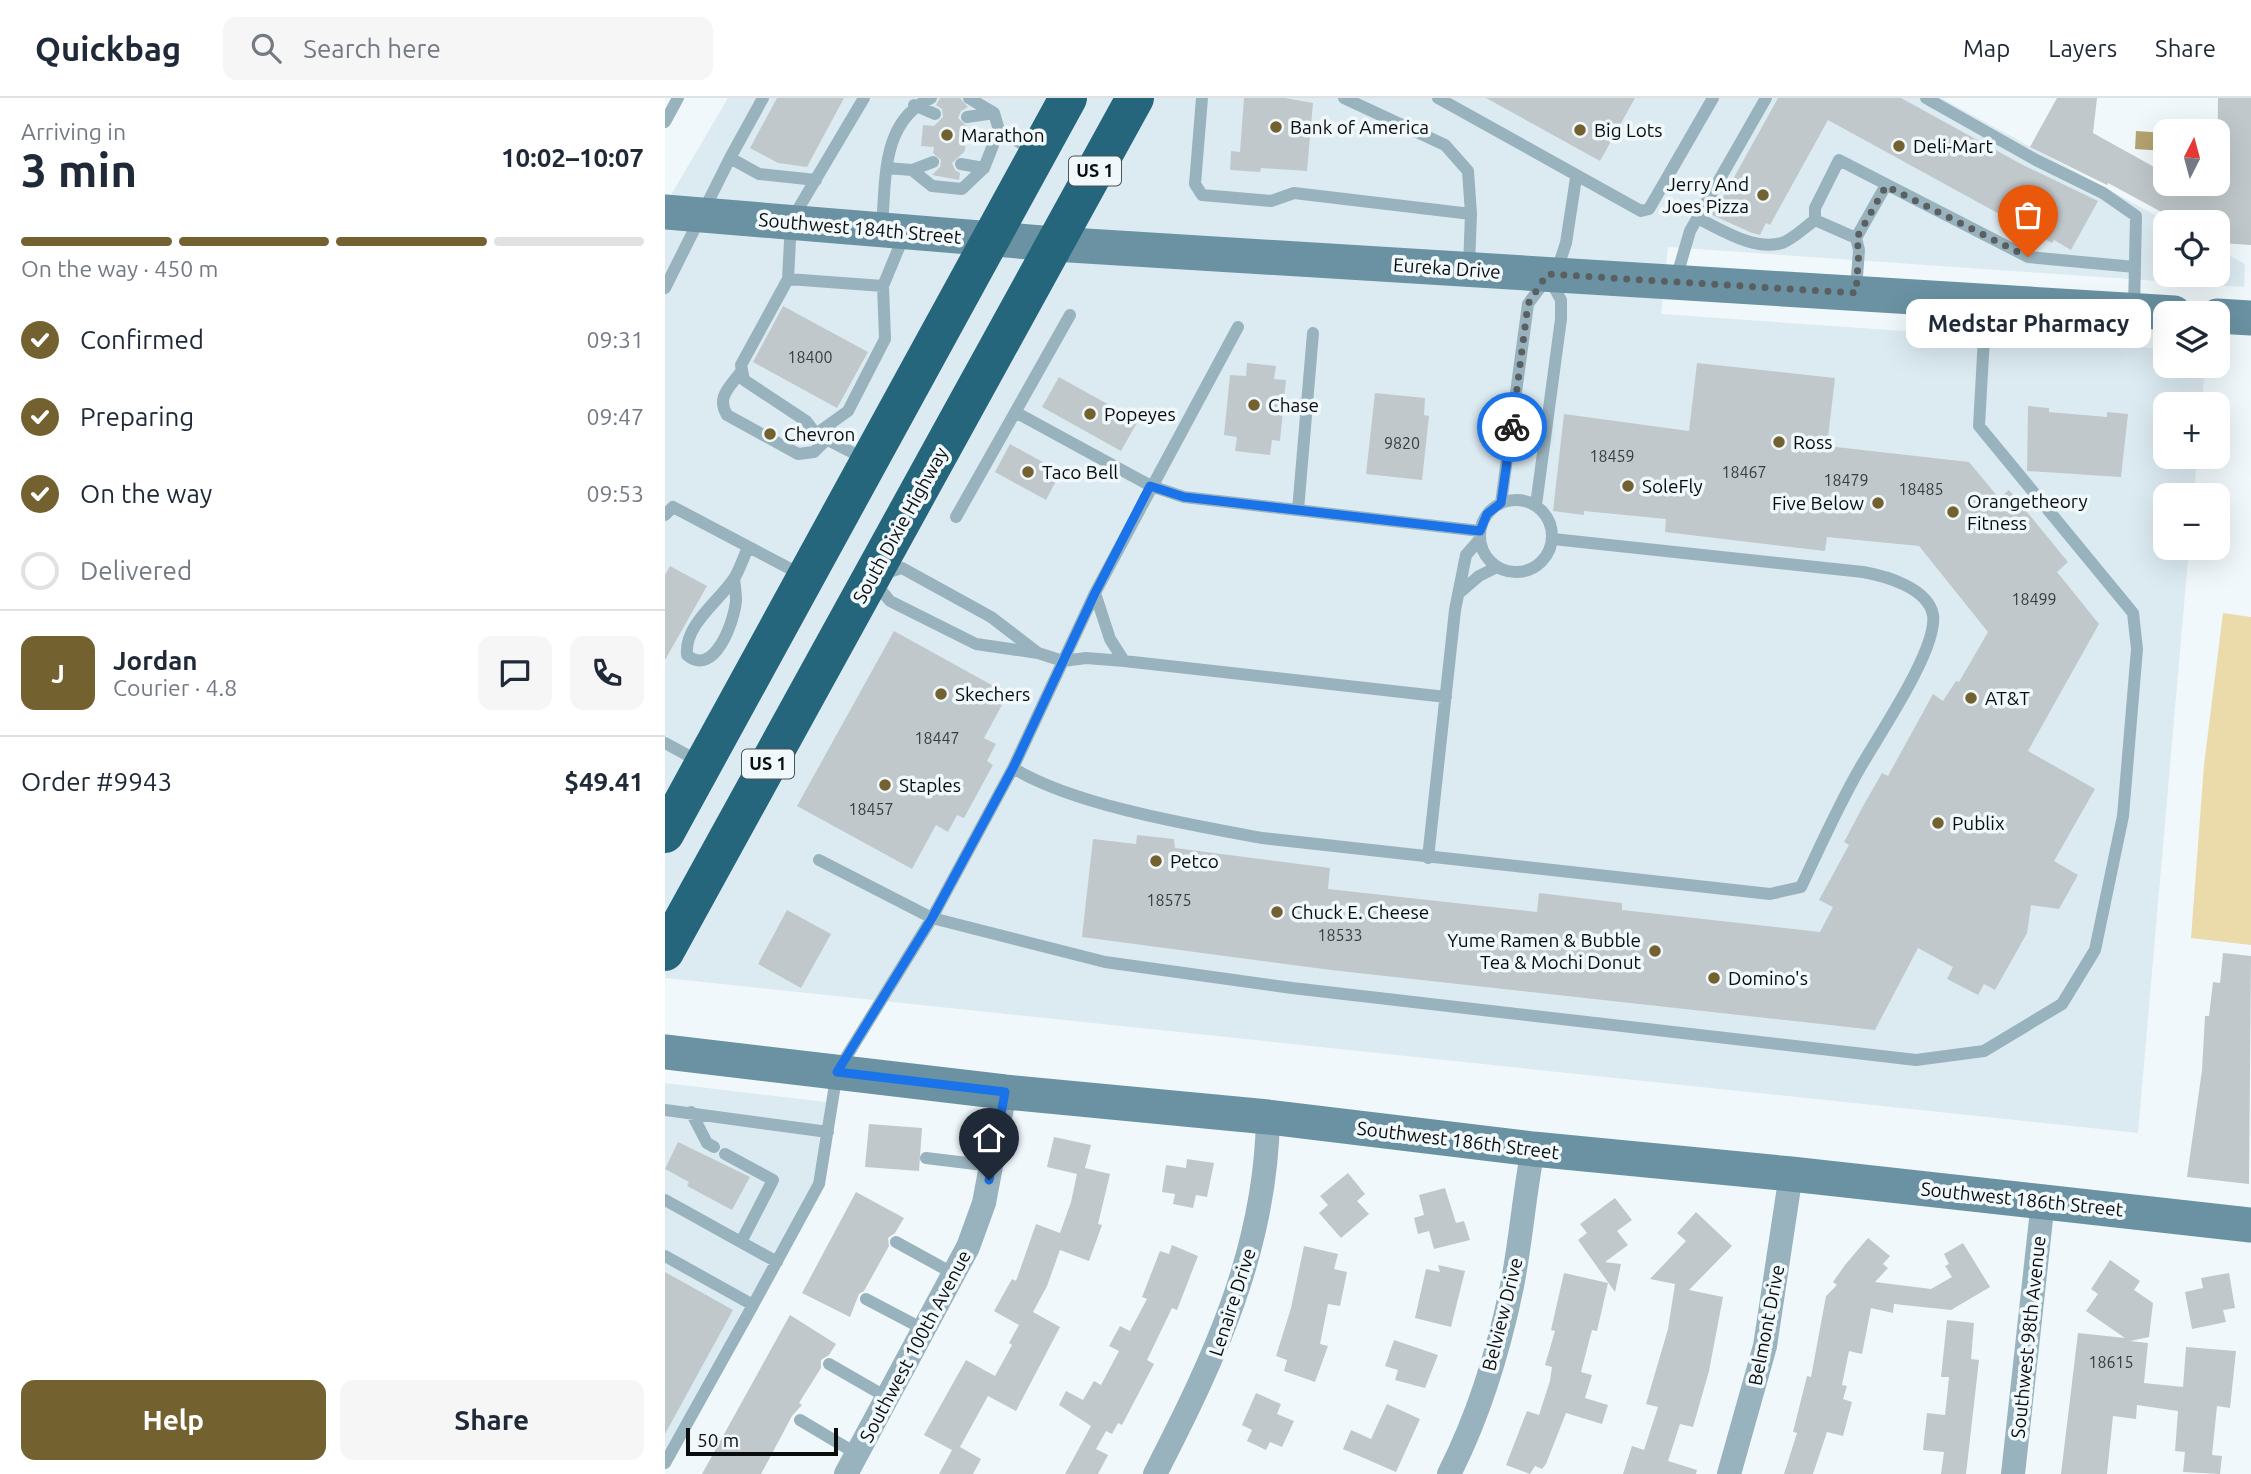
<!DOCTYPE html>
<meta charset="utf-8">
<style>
:root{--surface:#fff;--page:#f6f6f7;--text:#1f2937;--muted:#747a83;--line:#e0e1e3;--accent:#736230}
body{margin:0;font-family:Ubuntu,sans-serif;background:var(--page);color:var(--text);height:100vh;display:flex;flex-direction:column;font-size:26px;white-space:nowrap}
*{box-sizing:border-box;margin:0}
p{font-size:23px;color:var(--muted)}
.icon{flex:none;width:38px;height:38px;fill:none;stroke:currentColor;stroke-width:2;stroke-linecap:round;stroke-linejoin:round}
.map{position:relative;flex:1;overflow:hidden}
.details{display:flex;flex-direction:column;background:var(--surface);width:665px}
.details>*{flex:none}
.needle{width:46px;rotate:6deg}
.tools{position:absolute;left:1488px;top:21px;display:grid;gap:14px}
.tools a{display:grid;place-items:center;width:77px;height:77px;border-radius:14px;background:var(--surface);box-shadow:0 7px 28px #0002;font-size:35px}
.scale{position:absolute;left:21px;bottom:18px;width:152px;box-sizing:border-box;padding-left:7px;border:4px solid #0a0d0e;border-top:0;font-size:19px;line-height:24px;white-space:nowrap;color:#0a0d0e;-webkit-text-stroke:5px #f0f8fb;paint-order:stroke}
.pin{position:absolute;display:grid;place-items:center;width:60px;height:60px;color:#fff;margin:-72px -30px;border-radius:50% 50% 50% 0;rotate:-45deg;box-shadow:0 0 7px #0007}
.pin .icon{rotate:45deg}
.courier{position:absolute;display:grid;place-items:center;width:70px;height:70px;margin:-35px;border:5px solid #1a73e8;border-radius:50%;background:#fff;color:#222;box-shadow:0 2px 9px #0007}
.bubble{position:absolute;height:49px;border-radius:14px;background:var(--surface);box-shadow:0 7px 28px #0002;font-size:23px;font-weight:700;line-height:49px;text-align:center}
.overview em{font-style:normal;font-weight:700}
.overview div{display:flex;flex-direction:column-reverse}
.overview{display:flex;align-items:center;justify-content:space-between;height:119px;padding:0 21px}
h1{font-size:46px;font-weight:700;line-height:52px}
.bar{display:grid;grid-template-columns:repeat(4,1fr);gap:10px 7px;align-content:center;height:84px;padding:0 21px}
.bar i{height:9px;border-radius:5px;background:var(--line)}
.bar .on{background:var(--accent)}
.bar p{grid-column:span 4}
.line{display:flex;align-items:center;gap:18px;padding:0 21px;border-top:2px solid var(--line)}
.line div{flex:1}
.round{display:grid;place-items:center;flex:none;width:74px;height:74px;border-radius:14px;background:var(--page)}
ol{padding:0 21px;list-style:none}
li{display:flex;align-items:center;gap:21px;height:77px}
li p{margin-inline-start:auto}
li .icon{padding:7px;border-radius:50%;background:var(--accent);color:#fff;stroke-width:4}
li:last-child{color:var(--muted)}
li i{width:38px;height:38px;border:4px solid var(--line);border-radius:50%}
.button{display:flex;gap:14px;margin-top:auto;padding:14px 21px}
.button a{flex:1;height:80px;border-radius:14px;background:var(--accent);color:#fff;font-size:28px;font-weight:700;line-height:80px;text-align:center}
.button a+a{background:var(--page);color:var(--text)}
header{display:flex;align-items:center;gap:42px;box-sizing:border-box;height:98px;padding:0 35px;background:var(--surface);border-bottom:2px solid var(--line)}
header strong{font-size:33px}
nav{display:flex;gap:38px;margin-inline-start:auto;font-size:24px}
.search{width:490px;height:63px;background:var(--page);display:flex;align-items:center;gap:18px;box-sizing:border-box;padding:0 24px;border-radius:14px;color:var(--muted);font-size:26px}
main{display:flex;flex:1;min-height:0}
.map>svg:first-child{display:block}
</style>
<header>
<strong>Quickbag</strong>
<div class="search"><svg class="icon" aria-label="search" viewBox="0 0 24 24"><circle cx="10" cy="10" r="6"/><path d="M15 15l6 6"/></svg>Search here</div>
<nav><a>Map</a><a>Layers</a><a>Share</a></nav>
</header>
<main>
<section class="details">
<div class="overview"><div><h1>3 min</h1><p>Arriving in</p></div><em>10:02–10:07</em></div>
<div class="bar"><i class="on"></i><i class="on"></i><i class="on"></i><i></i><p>On the way · 450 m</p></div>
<ol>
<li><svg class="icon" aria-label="check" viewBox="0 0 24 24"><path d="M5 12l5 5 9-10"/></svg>Confirmed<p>09:31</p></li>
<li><svg class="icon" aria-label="check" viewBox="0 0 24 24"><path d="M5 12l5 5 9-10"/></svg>Preparing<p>09:47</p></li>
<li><svg class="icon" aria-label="check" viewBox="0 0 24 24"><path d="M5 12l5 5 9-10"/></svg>On the way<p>09:53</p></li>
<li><i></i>Delivered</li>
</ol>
<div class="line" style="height:126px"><b class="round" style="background:var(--accent);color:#fff">J</b><div><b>Jordan</b><p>Courier · 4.8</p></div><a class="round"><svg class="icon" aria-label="chat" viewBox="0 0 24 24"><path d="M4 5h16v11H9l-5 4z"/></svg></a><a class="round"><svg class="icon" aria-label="phone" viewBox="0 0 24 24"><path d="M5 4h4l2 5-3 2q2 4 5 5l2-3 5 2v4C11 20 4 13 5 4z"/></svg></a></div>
<div class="line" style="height:91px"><div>Order #9943</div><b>$49.41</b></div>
<div class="button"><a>Help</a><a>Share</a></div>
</section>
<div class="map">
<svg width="1586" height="1376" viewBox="0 0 1586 1376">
<rect width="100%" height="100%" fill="#f0f8fb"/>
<!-- built -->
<path fill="#dcebf2" d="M63,0H1276L1503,124H1500V177H1552V151L1580,166L1579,189L1003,149L996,216L1500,251V268H1540L1537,306H1500V359H1532L1529,397H1500V450H1524L1473,1035L0,880V107Z
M0,985L161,1004L148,1085L0,1353Z"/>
<!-- green -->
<path fill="#ebdbaa" d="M1558,515L1586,519V847L1526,840L1539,667Z"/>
<!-- water -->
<path fill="#b5a36e" d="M1471,33L1500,35V53L1470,51Z"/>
<!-- building -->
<path fill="#c0c8cb" d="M112,0H179L142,69L113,65L85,50Z
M275,0H295L303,9L296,13L293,20L302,28L300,53L287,65L290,72L295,75L294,82L267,77L275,69L276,62L268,55L269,49L256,48L258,27L269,28L278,19L277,11L271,7Z
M579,0H620L648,5L642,73L596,70L595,74L565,72L566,53L575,54Z
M821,0H970L935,63Z
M1113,0H1236L1356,66L1433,103L1406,152L1389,142L1387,145L1163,22L1105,127L1101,125L1095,137L1087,135L1045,116L1054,100L1057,101Z
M1392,0H1432L1428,35L1500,75V86H1552L1553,0H1586V147L1556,145L1552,124H1515L1443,85L1442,87L1365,49Z
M118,208L203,254L172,310L88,264Z
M582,265L611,268L609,281L621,282L615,343L607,342L605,357L570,353L572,339L559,337L565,277L581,278Z
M1032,265L1170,280L1162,348L1304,364L1334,400L1344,392L1403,464L1392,474L1434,526L1363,653L1430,691L1389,763L1413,777L1394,811L1366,807L1362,835L1330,892L1319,886L1313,897L1282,881L1288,869L1253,850L1210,932L666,872L417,839L428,741L471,746L472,737L509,741L510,750L665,770L663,791L872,814L874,795L957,805V812L1155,834L1168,809L1154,802L1184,747L1179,744L1197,710L1217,675L1223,678L1268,596L1278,603L1291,583L1294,584L1323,534L1254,448L1162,439L1160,453L1000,434L1001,421L919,413V417L888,413L899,316L1024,333Z
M394,279L473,323L456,353L377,309Z
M710,295L760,300L759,317L764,318L757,382L701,376Z
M1363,308L1384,310V314L1442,319V314L1463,316L1456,379L1362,373Z
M345,346L396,374L381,402L330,374Z
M5,468L42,488L0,562V477Z
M229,533L343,596L319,640L331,646L322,663L328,667L299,720L292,717L283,734L271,727L247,771L132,708Z
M122,812L166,836L136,890L93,866Z
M1558,855L1586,858L1584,1086L1522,1079L1537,972L1540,918H1544L1548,884L1555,885Z
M204,1026L257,1030L254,1073L200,1069Z
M389,1039L426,1047L420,1070L445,1076L433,1126L437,1127L424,1163L395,1152L382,1188L368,1214L395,1229L351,1313L323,1298L295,1349L316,1361L308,1376H274L287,1352L259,1337L301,1262L330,1278L347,1247L344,1245L354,1227L329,1213L347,1181L351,1183L371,1126L395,1135L406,1104L412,1076L382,1069Z
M13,1044L85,1079L67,1112L22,1088L24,1084L0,1071Z
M522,1061L549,1065L542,1099L531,1097L528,1110L508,1106L510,1096L497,1094L501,1067L521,1070Z
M683,1075L700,1096L692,1103L704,1116L676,1140L654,1115L663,1107L655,1098Z
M780,1090L791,1125L799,1123L805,1142L769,1151L764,1133L753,1136L749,1120L759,1117L754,1097Z
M191,1094L239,1120L230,1135L223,1140L224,1148L199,1193L194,1196L185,1219L137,1195Z
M950,1100L967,1122L952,1133L963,1147L940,1164L956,1166L950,1194L913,1142L922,1135L915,1126Z
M1031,1114L1067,1148L1024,1192L1058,1199L1044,1273L1028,1329L1015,1326L1003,1363L1032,1372L1031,1376H958L967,1348L979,1352L993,1309L981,1306L1003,1231L1010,1186L985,1181L1021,1143L1012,1135Z
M1203,1140L1225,1158L1218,1166L1223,1170L1210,1184L1266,1191L1287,1179L1280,1168L1284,1166L1279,1156L1298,1145L1325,1189L1286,1212L1229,1206L1228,1215L1206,1210L1197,1256L1184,1253L1177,1287L1182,1288L1178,1301L1187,1304L1178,1338L1162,1334L1148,1376H1119L1132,1335L1128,1334L1142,1278L1146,1279L1161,1198L1172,1187L1168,1184L1180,1167Z
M507,1147L533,1158L512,1212L507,1210L482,1262L489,1266L457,1327L453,1325L447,1336L441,1333L431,1351L443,1357L433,1376H400L426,1328L394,1307L401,1293L418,1302L429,1283L436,1287L454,1253L444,1248L455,1228L465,1233L482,1201L477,1199L495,1153L504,1156Z
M639,1148L673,1156L669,1171L682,1174L675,1208L663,1206L655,1246L663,1248L650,1284L619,1273L622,1262L611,1258L626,1210Z
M1445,1162L1475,1183L1469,1192L1488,1205L1484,1239L1465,1243L1483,1245L1479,1285L1518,1289L1521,1249L1571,1253L1565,1310L1552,1308L1547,1357L1557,1358L1555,1376L1518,1374L1520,1354L1510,1353L1513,1313L1472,1307L1471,1321L1448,1318L1442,1376H1396L1413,1235L1460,1240L1421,1213L1433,1196L1426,1191Z
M773,1167L800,1173L786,1229L750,1220L761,1171L775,1174Z
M0,1174L68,1212L0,1336Z
M899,1175L943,1185L932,1233L927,1232L916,1274L927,1277L920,1300L943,1307L937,1326L901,1315L881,1366L877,1371L870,1368L865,1376L841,1367L862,1313L874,1317L885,1283L887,1269L880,1267L890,1233L886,1232Z
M1564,1175L1570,1210L1558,1212L1561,1224L1527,1231L1520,1194L1538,1190L1536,1180Z
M125,1217L171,1246L164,1257L156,1262V1270L134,1305L137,1307L127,1318L96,1376H37Z
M1282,1222L1309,1225L1306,1261L1314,1262L1301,1376H1276L1279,1354L1258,1352L1262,1315L1280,1317L1284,1279H1276Z
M729,1242L773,1257L760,1290L730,1282L733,1272L720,1268Z
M591,1295L616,1306L612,1316L629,1323L617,1349L605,1344L601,1352L582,1343L587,1332L577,1327Z
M722,1306L755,1321L731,1374L678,1351L686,1332L706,1341Z"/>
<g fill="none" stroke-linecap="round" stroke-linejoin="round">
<!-- lane -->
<path stroke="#99b3be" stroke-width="12" d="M199,0L126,123L123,181L218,188
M304,0L329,15L334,32L369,53
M537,0L530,86L537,97L606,103L629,95L806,116L804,168
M679,0L780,47L803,73L806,116
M773,0L976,113L984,111L1048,0
M1261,0L1371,62L1438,95L1471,118L1469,212
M249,7L270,16
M302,19L329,15
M0,24L13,0
M65,60L98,0
M296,66L319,70L334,32
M222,70L247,72L268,64
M247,72L267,88L297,91L319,70
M1032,120C1058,132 1088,153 1117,145C1128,141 1140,129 1150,122
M217,128C221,81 216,23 266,0
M1191,140L1221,87
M123,181L76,267L79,282L141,323L151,336L200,361
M1011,181L1025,133L1101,0
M0,190L65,60L94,76L151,82
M1191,192L1194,152L1191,140L1150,122V110L1174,62L1363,159L1470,169
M75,275C65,289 51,299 62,317L133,356L149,354L162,341
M350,314L486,388L519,399L815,433
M151,336L183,313L220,241L218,188L240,135
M815 438a36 36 0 1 1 72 0a36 36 0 1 1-72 0Z
M836,405L863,206L895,163L901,145L911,80
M871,407L896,221V202L884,180
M633,412L648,235
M0,417L8,409L137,477
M291,419L405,217
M217,476L237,470L326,519L373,555
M69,481C70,488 71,496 71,503C69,524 49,580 22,557C19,526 55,503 70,479C75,470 79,459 83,449
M210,485L225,503L311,546L373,555L398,563L421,560L459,563L781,599
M430,495L445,541L459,563
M793,496L814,478L832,469
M0,645L35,664
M348,670C408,707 526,727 597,740L1105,796L1136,789C1155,749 1173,708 1195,670C1213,638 1273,551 1268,517C1263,490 1221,478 1198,474L888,441
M763,760L790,512L801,457L815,441
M154,762L267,820L440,864L627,890L1251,962L1319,953L1397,906L1430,852L1458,718L1472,551L1468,515L1314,328L1321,204
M0,1012L163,1034
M26,1014L42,1045L49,1049
M60,1056L108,1082L76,1144
M261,1060L327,1068
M0,1102L112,1164
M231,1144L291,1177
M0,1158L88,1207L154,1086L172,974L267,820L348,670L430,495L573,229
M201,1201L260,1232
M164,1266L223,1300
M135,1322L192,1356
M0,1365L88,1207"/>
<!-- street -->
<path stroke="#99b3be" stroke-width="24" d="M181,1376L303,1149L319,1105L340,994
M490,1376C549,1261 601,1152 603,1019
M784,1376C813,1319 834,1251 847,1188C856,1143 859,1097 868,1051
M1064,1376L1100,1248L1126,1076
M1348,1376L1378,1103"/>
<!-- secondary -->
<path stroke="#6a92a2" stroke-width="35" d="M0,114L389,146L1509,215
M1552,218L1586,220
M0,954L340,994L603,1019L868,1051L1126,1076L1586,1127"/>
<!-- highway -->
<path stroke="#25667c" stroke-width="38" d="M0,736L403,0
M0,854L470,0"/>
</g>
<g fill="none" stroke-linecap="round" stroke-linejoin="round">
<!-- done -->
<path stroke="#5a5f61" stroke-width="7" stroke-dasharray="0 12.6" d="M847,329L863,206L882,176L1191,195L1194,152L1191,141L1221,88L1363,159"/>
<!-- route -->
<path stroke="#1a73e8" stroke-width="9" d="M324,1082L340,994L172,974L267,820L348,670L430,495L485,388L519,399L815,433L822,416L836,405L847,329"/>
</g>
<!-- markers -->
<g fill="#736230" stroke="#f0f8fb" stroke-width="2.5">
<circle cx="611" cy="29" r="7"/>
<circle cx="915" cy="32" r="7"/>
<circle cx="282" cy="37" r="7"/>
<circle cx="1234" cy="48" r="7"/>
<circle cx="1098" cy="97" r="7"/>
<circle cx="589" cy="307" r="7"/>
<circle cx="425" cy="316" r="7"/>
<circle cx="105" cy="336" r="7"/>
<circle cx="1114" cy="344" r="7"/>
<circle cx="363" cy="374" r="7"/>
<circle cx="963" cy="388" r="7"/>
<circle cx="1213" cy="405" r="7"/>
<circle cx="1288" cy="414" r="7"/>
<circle cx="276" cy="596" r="7"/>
<circle cx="1306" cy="600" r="7"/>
<circle cx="220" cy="687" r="7"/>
<circle cx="1273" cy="725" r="7"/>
<circle cx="491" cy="763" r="7"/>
<circle cx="612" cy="814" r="7"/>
<circle cx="990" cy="853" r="7"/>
<circle cx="1049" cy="880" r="7"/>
</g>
<g text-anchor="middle" stroke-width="7" stroke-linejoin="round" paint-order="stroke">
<!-- number labels -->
<g font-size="16" fill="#383c3d">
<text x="145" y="265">18400</text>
<text x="737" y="351">9820</text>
<text x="947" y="364">18459</text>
<text x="1079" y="380">18467</text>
<text x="1181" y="388">18479</text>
<text x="1256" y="397">18485</text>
<text x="1369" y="507">18499</text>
<text x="272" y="646">18447</text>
<text x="206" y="717">18457</text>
<text x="504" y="808">18575</text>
<text x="675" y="843">18533</text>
<text x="1446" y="1270">18615</text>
</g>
<!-- shield labels -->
<g fill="#f0f8fb" stroke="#4f5455" stroke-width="2">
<rect x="404" y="58.5" width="52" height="29" rx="5"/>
<rect x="77" y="651.5" width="52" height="29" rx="5"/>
</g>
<g font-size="18" font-weight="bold" fill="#0a0d0e">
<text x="430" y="79">US 1</text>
<text x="103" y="672">US 1</text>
</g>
<!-- poi labels -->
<g font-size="19" fill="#0a0d0e" stroke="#f0f8fb" text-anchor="start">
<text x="625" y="36">Bank of America</text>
<text x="929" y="39">Big Lots</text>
<text x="296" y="44">Marathon</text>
<text x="1248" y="55">Deli-Mart</text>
<text x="1084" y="93" text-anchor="end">Jerry And<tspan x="1084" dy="22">Joes Pizza</tspan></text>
<text x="603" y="314">Chase</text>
<text x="439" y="323">Popeyes</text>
<text x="119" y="343">Chevron</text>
<text x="1128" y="351">Ross</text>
<text x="377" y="381">Taco Bell</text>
<text x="977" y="395">SoleFly</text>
<text x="1302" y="410">Orangetheory<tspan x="1302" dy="22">Fitness</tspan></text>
<text x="1199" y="412" text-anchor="end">Five Below</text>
<text x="290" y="603">Skechers</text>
<text x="1320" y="607">AT&amp;T</text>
<text x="234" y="694">Staples</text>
<text x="1287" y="732">Publix</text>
<text x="505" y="770">Petco</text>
<text x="626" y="821">Chuck E. Cheese</text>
<text x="976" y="849" text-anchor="end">Yume Ramen &amp; Bubble<tspan x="976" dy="22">Tea &amp; Mochi Donut</tspan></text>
<text x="1063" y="887">Domino's</text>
</g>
<!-- street labels -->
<g font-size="19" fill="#0a0d0e" stroke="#f0f8fb">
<text transform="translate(195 130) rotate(5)" y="7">Southwest 184th Street</text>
<text transform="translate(782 170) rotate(4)" y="7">Eureka Drive</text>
<text transform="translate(235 427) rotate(-61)" y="7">South Dixie Highway</text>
<text transform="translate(793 1042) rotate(7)" y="7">Southwest 186th Street</text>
<text transform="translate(1357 1101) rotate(6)" y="7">Southwest 186th Street</text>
<text transform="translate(567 1204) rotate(-72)" y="7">Lenaire Drive</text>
<text transform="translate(837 1216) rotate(-76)" y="7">Belview Drive</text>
<text transform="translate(1101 1227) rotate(-79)" y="7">Belmont Drive</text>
<text transform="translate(1363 1239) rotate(-84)" y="7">Southwest 98th Avenue</text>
<text transform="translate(250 1248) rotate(-62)" y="7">Southwest 100th Avenue</text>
</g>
</g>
</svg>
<div class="tools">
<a><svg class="needle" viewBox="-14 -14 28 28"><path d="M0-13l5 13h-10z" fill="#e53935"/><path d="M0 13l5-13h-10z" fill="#747a83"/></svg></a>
<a><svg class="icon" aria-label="locate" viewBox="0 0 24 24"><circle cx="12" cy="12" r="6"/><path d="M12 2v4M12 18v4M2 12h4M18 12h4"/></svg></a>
<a><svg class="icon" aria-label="layers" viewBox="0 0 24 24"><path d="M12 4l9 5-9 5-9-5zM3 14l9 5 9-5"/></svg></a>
<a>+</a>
<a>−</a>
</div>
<div class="scale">50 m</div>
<div class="pin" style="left:1363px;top:159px;background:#ea580c"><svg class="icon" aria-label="bag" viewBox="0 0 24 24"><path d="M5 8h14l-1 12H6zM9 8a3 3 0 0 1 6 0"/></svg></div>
<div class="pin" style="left:324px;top:1082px;background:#1f2937"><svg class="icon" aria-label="home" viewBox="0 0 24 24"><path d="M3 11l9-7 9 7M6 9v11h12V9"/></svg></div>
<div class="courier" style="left:847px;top:329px"><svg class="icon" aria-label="bike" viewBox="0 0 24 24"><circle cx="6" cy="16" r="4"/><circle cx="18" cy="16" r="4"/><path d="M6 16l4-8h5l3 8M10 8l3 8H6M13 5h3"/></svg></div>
<div class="bubble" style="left:1241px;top:201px;width:245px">Medstar Pharmacy</div>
</div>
</main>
